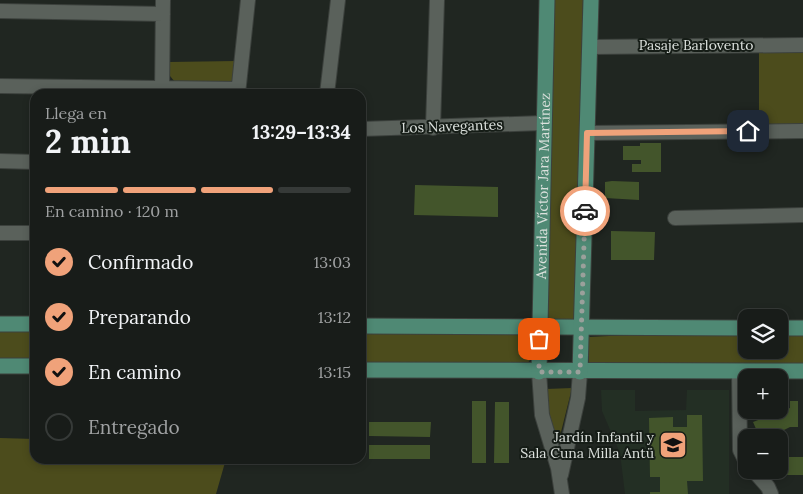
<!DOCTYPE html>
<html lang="es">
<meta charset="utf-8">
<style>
:root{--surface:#181c19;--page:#212522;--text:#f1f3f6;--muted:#9fa1a2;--line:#363a38;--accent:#f0a27a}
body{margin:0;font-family:Lora,serif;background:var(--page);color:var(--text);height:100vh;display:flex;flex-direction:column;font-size:19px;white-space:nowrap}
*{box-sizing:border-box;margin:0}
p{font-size:16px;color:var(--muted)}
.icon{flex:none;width:28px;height:28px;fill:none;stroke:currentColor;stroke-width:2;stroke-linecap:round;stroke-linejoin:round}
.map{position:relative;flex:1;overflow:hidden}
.sheet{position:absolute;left:30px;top:89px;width:336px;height:375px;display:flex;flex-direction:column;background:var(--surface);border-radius:15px;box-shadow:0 2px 8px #0003,0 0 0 1px var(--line)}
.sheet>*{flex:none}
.buttons{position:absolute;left:738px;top:309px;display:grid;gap:10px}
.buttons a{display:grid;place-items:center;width:50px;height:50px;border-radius:10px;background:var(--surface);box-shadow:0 2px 8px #0003,0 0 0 1px var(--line);font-size:25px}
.pin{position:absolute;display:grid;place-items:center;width:42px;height:42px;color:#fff;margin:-21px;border-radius:10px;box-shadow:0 2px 8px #0006}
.courier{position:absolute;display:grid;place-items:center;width:50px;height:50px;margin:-25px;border:4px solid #f0a27a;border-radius:50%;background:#fff;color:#222;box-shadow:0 1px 6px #0007}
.overview em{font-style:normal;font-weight:700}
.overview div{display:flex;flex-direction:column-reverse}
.overview{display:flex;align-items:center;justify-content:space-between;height:85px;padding:0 15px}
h1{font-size:32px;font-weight:700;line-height:38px}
.bar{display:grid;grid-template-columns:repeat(4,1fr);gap:8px 5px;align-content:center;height:60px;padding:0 15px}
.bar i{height:6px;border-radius:4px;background:var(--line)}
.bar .current{background:var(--accent)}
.bar p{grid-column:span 4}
ol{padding:0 15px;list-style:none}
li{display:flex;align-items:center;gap:15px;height:55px}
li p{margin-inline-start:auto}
li .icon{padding:5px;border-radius:50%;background:var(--accent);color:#111;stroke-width:4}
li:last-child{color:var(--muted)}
li i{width:28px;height:28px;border:2px solid var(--line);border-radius:50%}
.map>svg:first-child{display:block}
</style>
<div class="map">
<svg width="803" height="494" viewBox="0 0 803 494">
<rect width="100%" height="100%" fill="#202621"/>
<!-- built -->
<path fill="#232f24" d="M601,390H635V411L686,410L687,390H729V494H625L620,453L602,411Z"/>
<!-- green -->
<path fill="#4c4c1c" d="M555,0H583L575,319L547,320Z
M759,49H803V129H759Z
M236,61L233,81L230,83L175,82L170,76L169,62Z
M0,331H35V361H0Z
M361,333L526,335L530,339V360L527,364L361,363Z
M629,335H746V350H779V335H803V364L589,363V337Z
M572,388L558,444L550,423L546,389Z
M0,438L35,439V459H226L216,494H0Z"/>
<!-- building -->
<path fill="#43552b" d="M640,143H661V172H632V164H641V160H623V146H640Z
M612,181L639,182V200L605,198V182Z
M415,185L498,187V217L414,215Z
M611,231L655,232L654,260H611Z
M472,401H486V463H472Z
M790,401H798V427H790L772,436L773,438H760L753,422L790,408Z
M495,402H509V463H494Z
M687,415H702L703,481H687L688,494H650V492H660V477H650L649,418L673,417V427H687Z
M369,422H431L430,437L369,436Z
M369,445H430V459H369Z
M779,457H803V475H764V470H779Z"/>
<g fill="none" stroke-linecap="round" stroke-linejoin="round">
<!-- minor casing -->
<g stroke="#3c413d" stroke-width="16">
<path id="minor" d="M0,11L163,14
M590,47L803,45
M0,86L238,89
M162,94L163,0
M238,94L248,0
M327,94L338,0
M433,128L437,0
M361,129L543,123
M587,133L803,131
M0,161L35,162
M675,218L803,215
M0,233H35
M739,371L740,450L746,462
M539,372L542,415L558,468L562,494
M753,470L768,487L771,494
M561,475L578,398L580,372"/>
</g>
<!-- major casing -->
<g stroke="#3c413d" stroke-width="17">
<g id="major">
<path d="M0,324H35"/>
<path d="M361,326L746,328"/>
<path d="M779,328H803"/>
<path d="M0,366H35"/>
<path d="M361,370L803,371"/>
<path id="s1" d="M539,372L547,0"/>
<path d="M580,372L591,0"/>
</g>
</g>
<!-- minor -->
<use href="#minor" stroke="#5a615b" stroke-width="14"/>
<!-- major -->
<use href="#major" stroke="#4f8974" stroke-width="15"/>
</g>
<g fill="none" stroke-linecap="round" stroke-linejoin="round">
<!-- done -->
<path stroke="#9aa09b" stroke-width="5" stroke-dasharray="0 9" d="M539,339V372H580L585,211"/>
<!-- route -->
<path stroke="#f0a27a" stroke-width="6" d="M585,211L587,133L748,131"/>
</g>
<!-- icons -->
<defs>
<g id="school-square" transform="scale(1.4375)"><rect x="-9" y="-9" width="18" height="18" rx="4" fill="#f0a27a" stroke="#161d17"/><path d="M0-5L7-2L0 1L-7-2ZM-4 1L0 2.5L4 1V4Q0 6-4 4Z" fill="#111"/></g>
</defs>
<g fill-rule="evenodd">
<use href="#school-square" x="673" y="445"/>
</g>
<g text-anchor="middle" stroke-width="4" stroke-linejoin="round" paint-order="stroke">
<!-- street labels -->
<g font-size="14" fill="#dce1dd" stroke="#161d17">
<text x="696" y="50">Pasaje Barlovento</text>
<text transform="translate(452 126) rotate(-2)" y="5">Los Navegantes</text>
<text dy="5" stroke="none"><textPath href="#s1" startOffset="186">Avenida Víctor Jara Martínez</textPath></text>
</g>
<!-- poi labels -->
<g font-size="14" fill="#dce1dd" stroke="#161d17" text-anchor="end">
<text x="654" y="442">Jardín Infantil y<tspan x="654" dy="16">Sala Cuna Milla Antü</tspan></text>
</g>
</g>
</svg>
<div class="buttons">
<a><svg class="icon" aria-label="layers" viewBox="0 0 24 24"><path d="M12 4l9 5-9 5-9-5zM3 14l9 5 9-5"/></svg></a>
<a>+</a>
<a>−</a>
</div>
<div class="pin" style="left:539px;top:339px;background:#ea580c"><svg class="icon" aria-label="bag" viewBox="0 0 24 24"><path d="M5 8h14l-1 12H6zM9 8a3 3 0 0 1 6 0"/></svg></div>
<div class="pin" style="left:748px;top:131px;background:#1f2937"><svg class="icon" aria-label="home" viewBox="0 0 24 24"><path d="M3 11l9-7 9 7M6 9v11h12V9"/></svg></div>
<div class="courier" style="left:585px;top:211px"><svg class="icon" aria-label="car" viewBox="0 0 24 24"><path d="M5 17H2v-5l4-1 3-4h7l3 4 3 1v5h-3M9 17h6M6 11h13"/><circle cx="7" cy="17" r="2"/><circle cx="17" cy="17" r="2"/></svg></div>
<section class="sheet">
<div class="overview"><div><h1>2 min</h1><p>Llega en</p></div><em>13:29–13:34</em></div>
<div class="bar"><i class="current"></i><i class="current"></i><i class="current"></i><i></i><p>En camino · 120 m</p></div>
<ol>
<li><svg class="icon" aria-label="check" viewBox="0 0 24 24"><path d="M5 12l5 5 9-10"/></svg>Confirmado<p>13:03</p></li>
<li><svg class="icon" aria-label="check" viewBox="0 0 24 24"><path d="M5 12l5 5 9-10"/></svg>Preparando<p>13:12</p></li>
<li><svg class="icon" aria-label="check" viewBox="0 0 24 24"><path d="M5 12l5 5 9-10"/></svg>En camino<p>13:15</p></li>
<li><i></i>Entregado</li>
</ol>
</section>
</div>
